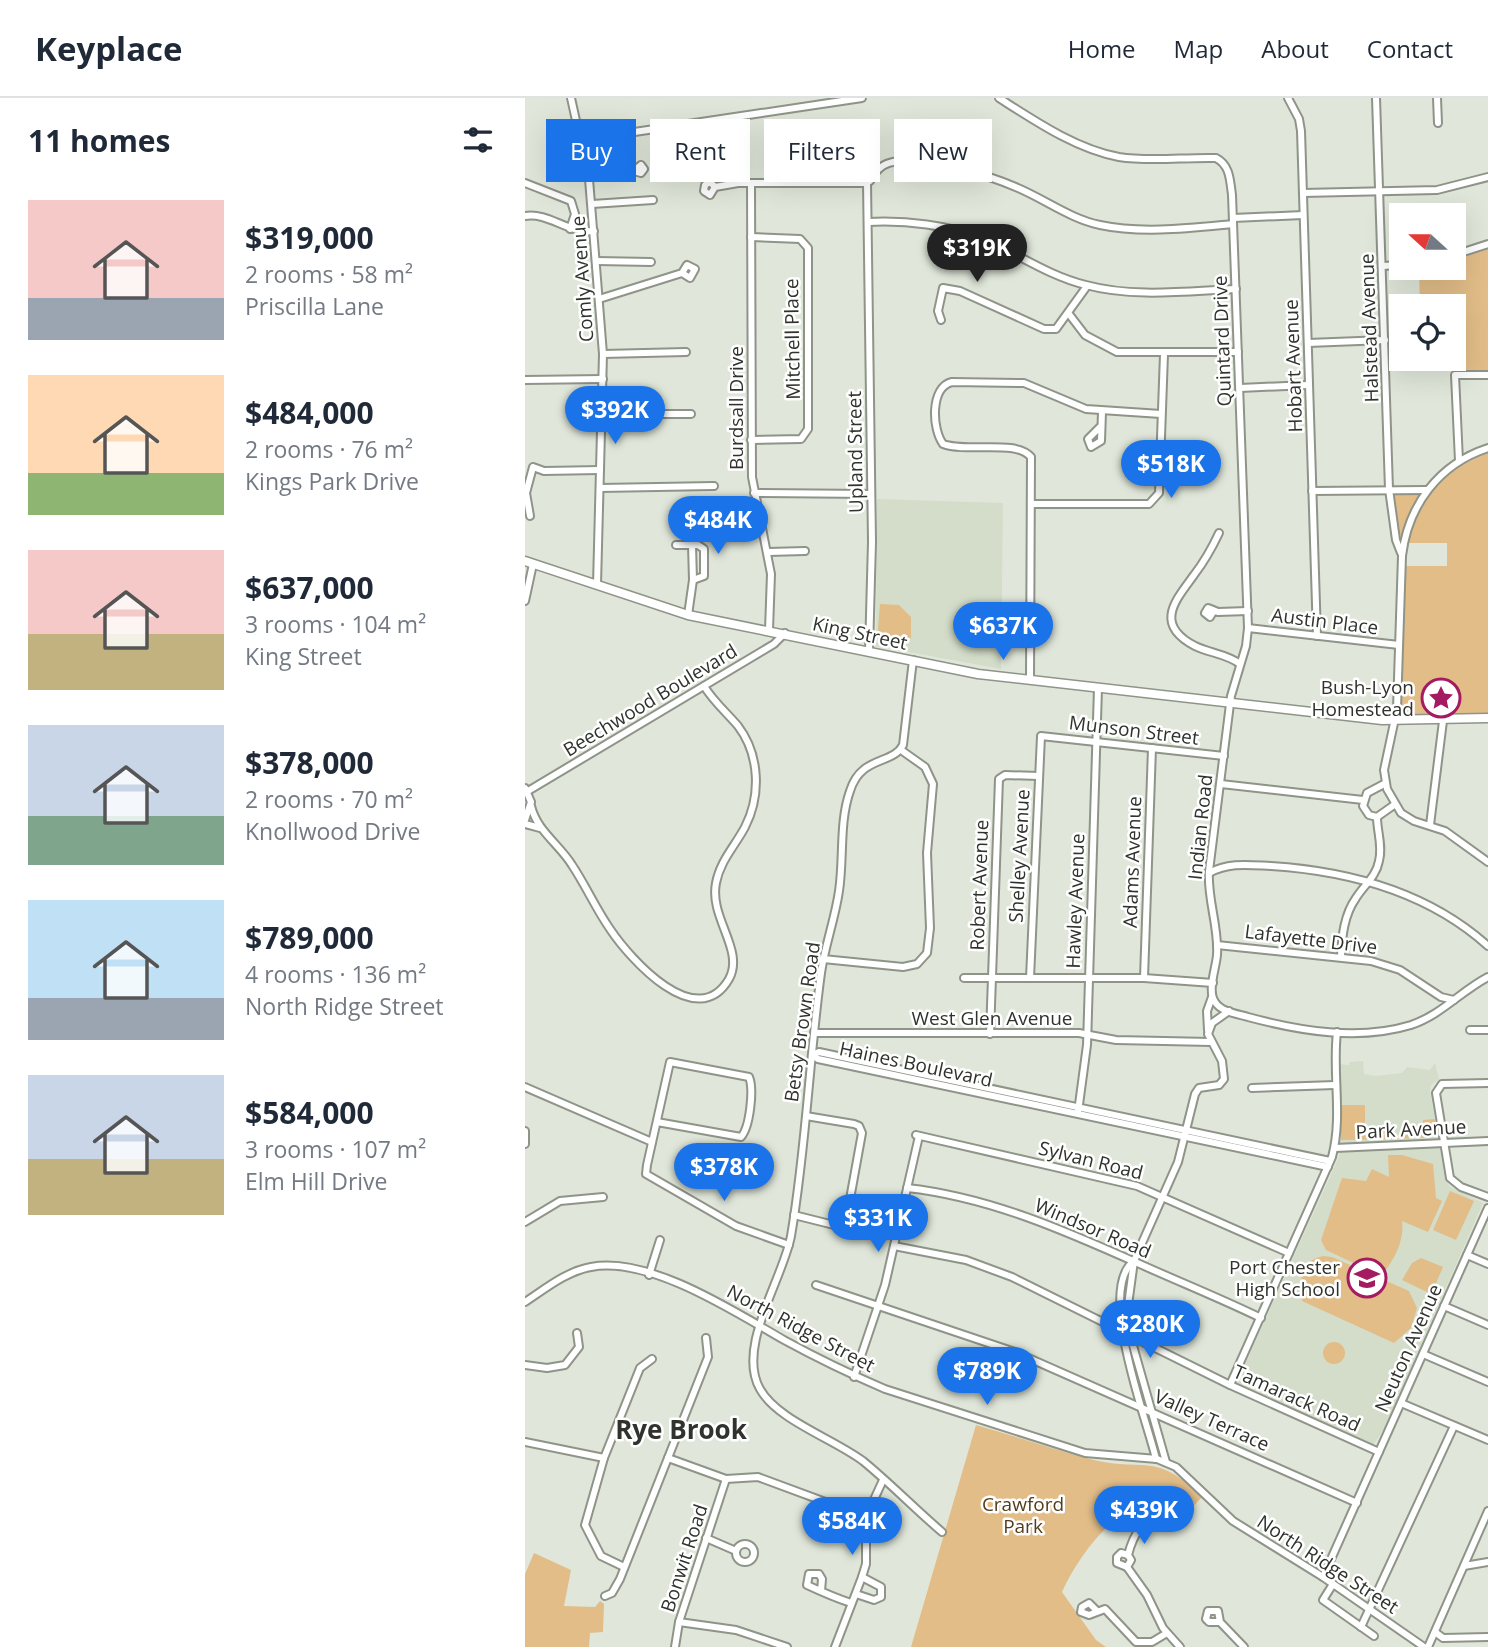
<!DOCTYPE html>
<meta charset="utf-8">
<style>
body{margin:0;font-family:"Open Sans",sans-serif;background:#f6f6f7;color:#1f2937;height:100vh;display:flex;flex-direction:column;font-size:26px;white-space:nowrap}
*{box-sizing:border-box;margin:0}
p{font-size:23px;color:#747a83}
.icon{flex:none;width:38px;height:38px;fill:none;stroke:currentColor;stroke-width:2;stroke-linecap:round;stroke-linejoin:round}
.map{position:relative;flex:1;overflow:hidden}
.side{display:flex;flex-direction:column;background:#fff;width:525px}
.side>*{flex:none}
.guide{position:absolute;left:21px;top:21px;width:665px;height:63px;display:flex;gap:14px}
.needle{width:46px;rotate:291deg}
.fabs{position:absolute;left:864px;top:105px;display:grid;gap:14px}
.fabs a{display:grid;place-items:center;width:77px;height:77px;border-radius:0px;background:#fff;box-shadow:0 7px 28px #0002;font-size:35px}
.price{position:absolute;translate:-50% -60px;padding:0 16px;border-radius:24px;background:#1a73e8;color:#fff;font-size:23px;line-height:46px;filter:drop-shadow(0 2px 4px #0008)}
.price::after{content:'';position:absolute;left:50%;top:42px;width:21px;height:16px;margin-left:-10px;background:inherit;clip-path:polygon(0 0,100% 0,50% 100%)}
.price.active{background:#222;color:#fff}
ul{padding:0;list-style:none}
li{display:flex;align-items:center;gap:21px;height:175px;padding:0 28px}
li span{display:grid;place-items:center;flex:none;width:196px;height:140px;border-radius:0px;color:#555}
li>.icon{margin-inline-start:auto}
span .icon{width:84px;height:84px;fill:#fffc;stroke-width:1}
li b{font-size:30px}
h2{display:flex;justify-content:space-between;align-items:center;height:84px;padding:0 28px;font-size:30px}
.chip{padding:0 24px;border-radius:0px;background:#fff;box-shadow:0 7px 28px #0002;font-size:24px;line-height:63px}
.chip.active{background:#1a73e8;color:#fff}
header{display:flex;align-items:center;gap:42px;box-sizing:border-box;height:98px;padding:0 35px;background:#fff;border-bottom:2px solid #e0e1e3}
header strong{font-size:33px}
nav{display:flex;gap:38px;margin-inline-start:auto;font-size:24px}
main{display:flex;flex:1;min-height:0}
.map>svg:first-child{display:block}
.built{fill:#d3ddc9}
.green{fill:#e2bd88}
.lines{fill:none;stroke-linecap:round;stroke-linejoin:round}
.minor-casing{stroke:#8e9488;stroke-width:10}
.major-casing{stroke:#8e9488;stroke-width:11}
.minor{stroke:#fff;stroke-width:6}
.major{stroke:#fff;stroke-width:8}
.labels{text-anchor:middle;stroke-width:5;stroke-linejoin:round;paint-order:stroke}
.street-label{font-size:19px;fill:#30322d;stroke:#fff}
.poi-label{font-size:19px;fill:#30322d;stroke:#fff;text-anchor:end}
.park-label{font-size:19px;fill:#533d1c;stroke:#fff}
.district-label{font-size:26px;font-weight:bold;fill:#30322d;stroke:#fff}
</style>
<header>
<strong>Keyplace</strong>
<nav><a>Home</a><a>Map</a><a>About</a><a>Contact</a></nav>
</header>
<main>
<section class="side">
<h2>11 homes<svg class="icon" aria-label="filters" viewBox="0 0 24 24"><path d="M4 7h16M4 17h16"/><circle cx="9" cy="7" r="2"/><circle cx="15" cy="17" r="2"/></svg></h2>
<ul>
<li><span style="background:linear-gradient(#f6c9c9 70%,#9aa5b1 0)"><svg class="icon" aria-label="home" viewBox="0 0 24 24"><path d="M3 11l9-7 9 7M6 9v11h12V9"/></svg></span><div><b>$319,000</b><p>2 rooms · 58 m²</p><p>Priscilla Lane</p></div></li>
<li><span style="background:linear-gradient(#ffd9b3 70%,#8fb573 0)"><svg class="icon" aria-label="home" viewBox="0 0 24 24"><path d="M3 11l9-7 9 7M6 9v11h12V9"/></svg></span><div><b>$484,000</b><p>2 rooms · 76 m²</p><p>Kings Park Drive</p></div></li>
<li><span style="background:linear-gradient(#f6c9c9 60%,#c2b280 0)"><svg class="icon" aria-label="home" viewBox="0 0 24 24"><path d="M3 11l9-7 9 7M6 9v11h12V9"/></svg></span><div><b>$637,000</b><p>3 rooms · 104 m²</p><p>King Street</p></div></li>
<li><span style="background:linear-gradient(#c9d6e8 65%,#7fa58c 0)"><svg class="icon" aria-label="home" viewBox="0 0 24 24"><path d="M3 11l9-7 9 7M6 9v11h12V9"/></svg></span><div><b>$378,000</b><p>2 rooms · 70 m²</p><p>Knollwood Drive</p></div></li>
<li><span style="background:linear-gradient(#bfe0f5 70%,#9aa5b1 0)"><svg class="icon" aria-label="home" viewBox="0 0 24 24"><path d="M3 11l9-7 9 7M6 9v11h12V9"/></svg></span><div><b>$789,000</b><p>4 rooms · 136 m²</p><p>North Ridge Street</p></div></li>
<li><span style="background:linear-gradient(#c9d6e8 60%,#c2b280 0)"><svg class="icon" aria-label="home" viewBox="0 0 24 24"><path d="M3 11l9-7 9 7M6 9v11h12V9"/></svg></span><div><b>$584,000</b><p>3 rooms · 107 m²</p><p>Elm Hill Drive</p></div></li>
</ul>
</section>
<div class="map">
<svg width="963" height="1549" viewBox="0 0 963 1549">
<rect width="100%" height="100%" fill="#e0e7da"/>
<!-- built -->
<g class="built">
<path d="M352,401L478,405L476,571L351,548Z"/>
<path d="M838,963L839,976L851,978L877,975L882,969L905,972L910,965L914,981L906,987L905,993L920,1081L925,1089L958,1105L859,1331L848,1347L711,1286L814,1059L817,1024L814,966L824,967L825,964Z"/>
</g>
<!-- green -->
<g class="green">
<path d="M963,150V274L896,268L895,261H929V208H895L894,170H929V160Z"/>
<path d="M963,354V617L925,619L922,583L906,585L909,620L882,618L876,607L880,468H922V445H882L872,433L868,395H893L901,399L927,372Z"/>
<path d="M355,506L374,507L386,519V540L357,537L353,532Z"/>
<path d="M816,1007H840V1029H860L868,1041L816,1042Z"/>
<path d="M910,1021L911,1039L871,1041L879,1028L898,1027V1022Z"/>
<path d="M863,1057H877L908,1066L911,1100L917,1103L903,1134L877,1123C880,1143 868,1164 856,1178L801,1152L796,1142L817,1080L841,1083L847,1071L864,1079Z"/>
<path d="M925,1093L949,1103L931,1142L908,1132Z"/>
<path d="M798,1158L807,1159L884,1193L892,1210L886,1230L869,1245L777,1203C780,1181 767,1167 798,1158Z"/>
<path d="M896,1160L918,1169L908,1192L902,1194L877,1182L887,1165Z"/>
<circle cx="809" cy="1255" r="11"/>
<path d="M451,1327C490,1338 527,1351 565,1361C619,1375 630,1352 677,1399L644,1434L639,1412L620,1398C583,1422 555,1455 537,1494L571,1542L581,1549H386Z"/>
<path d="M9,1455L46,1472L39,1508L70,1509L75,1503L79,1506L78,1534L65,1535L64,1549H0V1476Z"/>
</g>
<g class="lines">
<defs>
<g id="minor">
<path d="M46,0L64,81L78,256L72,487"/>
<path d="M474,0C510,23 551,51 594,59C625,64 659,59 691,60C705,67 705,82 707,97L723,530L721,548L706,598L684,773C682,801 694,829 692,857C691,870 682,893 690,904C696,914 713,916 723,919C775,933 834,943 886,927C916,917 936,893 963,879"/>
<path d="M763,0L774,21L776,33L792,538"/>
<path d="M851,0L864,391L871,442L876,455"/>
<path d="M912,0L913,25"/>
<path d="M56,42L337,0"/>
<path d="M63,77L102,71L116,75L119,71L116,67L111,71"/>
<path d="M342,84L347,444L344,553"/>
<path d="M0,85L46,103L50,116L45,131"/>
<path d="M226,85L227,379L246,476L244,532"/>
<path d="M190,89L185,97L179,93L180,87L185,84L190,89L213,85H338L345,83C350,75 354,68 364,65C395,55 463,77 493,90C521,102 546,121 575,127C617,136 666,130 708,126"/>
<path d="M778,95L912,92L963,79"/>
<path d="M67,106L128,102"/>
<path d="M0,118C24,114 43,136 69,133"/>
<path d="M708,120L778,117"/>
<path d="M343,124C380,122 424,127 459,141C493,156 524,178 561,187C609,200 662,193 711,191"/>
<path d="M226,139L275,141L283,150V331L276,341L226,342"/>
<path d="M929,157L963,146"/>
<path d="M71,163L126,164"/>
<path d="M857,168L877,167"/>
<path d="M74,201L157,175L162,167L170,171L165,180L157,175"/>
<path d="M544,216L560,237L592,254H713"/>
<path d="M416,222L413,213L418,190L435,193L519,231H531L562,188"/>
<path d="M783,245L860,242"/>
<path d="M78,256L161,254"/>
<path d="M0,282L78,281"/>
<path d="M715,290L783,287"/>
<path d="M78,316H166"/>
<path d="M575,329L563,341L566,349L576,343L577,314"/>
<path d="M963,350C914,366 883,407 877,458L872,611L859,672L862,691L876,715L889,723L920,733L963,764"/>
<path d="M934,363L930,277H963"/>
<path d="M75,390L189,388"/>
<path d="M787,393L902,392"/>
<path d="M229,395L346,396"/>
<path d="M507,406H624L634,395L639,256"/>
<path d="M5,418L1,395L8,369L19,373L75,372"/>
<path d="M694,435C687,450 679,464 669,477C651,502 628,526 670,548C684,555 702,556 715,566"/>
<path d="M151,447H173L179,451V478L168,482"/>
<path d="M243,454L280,453"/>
<path d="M0,503L8,466"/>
<path d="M688,514L685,519L680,515L683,510L693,514L723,513"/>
<path d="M163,517L168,482L167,447"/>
<path d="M723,530L874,547"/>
<path d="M388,562L378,647C368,667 336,657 325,693C314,724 319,760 314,793C310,821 300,847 296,875C284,963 281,1051 266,1138C258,1181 211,1249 235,1291C252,1322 309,1341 338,1363C365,1385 390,1411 417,1434"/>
<path d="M505,582L506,359C491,341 442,355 418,346C407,331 405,289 427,284L499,285L561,311L636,316"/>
<path d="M861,685L842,695L838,708L844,717L852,719L869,707"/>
<path d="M696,686L838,702"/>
<path d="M0,690L6,704L0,722"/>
<path d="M3,693L249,546L260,535"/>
<path d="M6,708C12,733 34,746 47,767C61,788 71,811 85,831C105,861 172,936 204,881C220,852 184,820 191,785C195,763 210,748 220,729C236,698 235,657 213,628C202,615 188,603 179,588"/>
<path d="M0,726L15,730"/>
<path d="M905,727L918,623"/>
<path d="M684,775C704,764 724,767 746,768C825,773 903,794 963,848"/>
<path d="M692,847L846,863L875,872L916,899L929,902"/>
<path d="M816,858C817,838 819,817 831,800C839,787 851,779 854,763C858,748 852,734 852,719"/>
<path d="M298,861L378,869L392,866L402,855L405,830L402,755L408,686L400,669L376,652"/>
<path d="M439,880H619L688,885"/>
<path d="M505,880L516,638L699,658"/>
<path d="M619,880L627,650"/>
<path d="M683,932L682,913L687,899"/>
<path d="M945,932H963"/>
<path d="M290,935H554L591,942L686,944"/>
<path d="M465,936L474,681L480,677L514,678"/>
<path d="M287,957L294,954L805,1063"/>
<path d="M287,957L293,961L803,1069"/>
<path d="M963,985L917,986L911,995L925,1080L936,1089L963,1099"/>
<path d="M0,989L127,1044"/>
<path d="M727,990L810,987"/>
<path d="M553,1014L562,947L573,590"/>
<path d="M132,1024L216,1039C225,1029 229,991 224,979L145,964L122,1067L121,1076L211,1128L264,1147"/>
<path d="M0,1033V1046"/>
<path d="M391,1037L612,1088L764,1155"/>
<path d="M810,1050L963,1043"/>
<path d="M382,1090C465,1099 543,1134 617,1167C657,1185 697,1201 736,1220"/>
<path d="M269,1117L309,1127L321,1123L337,1035L334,1028L329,1026L281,1018"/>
<path d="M0,1124L35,1103L78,1099"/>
<path d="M369,1148L441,1162L487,1179L705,1287L854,1354"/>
<path d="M942,1157L963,1166"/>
<path d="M609,1163L603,1207L605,1237L641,1364"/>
<path d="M124,1177L135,1142"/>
<path d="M291,1187L490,1254L832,1405"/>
<path d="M0,1204C20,1191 42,1173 66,1169C125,1158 210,1214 259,1242C292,1260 325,1276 360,1291L560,1355L632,1361L651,1369L708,1423L798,1479L899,1549"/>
<path d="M919,1208L963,1227"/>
<path d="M898,1256L963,1284"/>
<path d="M0,1267L22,1270L40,1267L54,1249L52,1235"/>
<path d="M329,1279L360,1187L394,1038"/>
<path d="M705,1287L807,1059C818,1018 807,976 812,934"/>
<path d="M876,1305L963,1342"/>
<path d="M0,1344L79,1360"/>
<path d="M143,1360L201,1381L233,1379L341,1419"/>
<path d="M631,1361C622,1322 571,1191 609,1163L653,1064L670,996L674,990L694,987L699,981L697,963L683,936L687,925L704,913"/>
<path d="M181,1440L211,1453"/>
<circle cx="220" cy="1455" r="9"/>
<path d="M939,1468L963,1464"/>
<path d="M99,1469L76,1458L60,1427L79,1360L115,1270L127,1261"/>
<path d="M602,1469L622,1497L638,1530L655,1549"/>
<path d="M602,1469L606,1462L603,1457C609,1434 616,1425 638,1416"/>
<path d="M602,1469L592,1465V1459L596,1455L603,1457"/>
<path d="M798,1479L963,1110"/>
<path d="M808,1486L798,1502L849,1538"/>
<path d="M296,1493L297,1481L294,1476H284L282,1487C297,1494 311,1500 326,1505"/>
<path d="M331,1496L349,1502L356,1499V1489L337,1479"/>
<path d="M80,1498L87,1495L95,1481L183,1259L181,1240"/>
<path d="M571,1512L564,1505L557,1509L556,1514L564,1517L580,1511L611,1544H627L642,1535"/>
<path d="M154,1524L211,1532L262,1549"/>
<path d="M695,1524H684L681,1521L683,1513H693L695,1524L719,1549"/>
<path d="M836,1529L929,1328"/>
<path d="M910,1534L918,1540L963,1539"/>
<path d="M150,1549L154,1524L201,1381"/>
<path d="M310,1549L337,1479L341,1466V1419L358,1382"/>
<path d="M903,1549L963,1413"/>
</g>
<path id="major" d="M0,463L163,517L453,576L857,622L963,620"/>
</defs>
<!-- minor casing -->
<use href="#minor" class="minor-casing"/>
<!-- major casing -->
<use href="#major" class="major-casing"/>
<!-- minor -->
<use href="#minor" class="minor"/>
<!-- major -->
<use href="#major" class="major"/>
</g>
<!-- icons -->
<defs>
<symbol id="sight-ring" viewBox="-11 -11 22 22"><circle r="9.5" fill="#fff" stroke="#a51b61" stroke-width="1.5"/><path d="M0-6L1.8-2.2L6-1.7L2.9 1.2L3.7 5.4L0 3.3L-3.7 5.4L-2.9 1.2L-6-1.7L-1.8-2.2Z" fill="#a51b61"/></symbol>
<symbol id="school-ring" viewBox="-11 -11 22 22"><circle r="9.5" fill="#fff" stroke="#a51b61" stroke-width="1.5"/><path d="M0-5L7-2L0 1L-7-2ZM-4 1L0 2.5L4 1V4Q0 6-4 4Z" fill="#a51b61"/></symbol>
</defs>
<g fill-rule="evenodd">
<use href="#sight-ring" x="894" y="578" width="44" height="44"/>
<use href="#school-ring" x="820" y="1158" width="44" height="44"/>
</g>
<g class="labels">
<!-- street labels -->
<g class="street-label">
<text transform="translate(57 181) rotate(-94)" y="7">Comly Avenue</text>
<text transform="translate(844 230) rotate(-92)" y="7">Halstead Avenue</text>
<text transform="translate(267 241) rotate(-91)" y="7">Mitchell Place</text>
<text transform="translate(697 243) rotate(-92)" y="7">Quintard Drive</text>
<text transform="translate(768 268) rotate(-92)" y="7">Hobart Avenue</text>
<text transform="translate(211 310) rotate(-90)" y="7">Burdsall Drive</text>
<text transform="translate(330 354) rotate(-91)" y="7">Upland Street</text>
<text transform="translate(800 523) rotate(7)" y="7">Austin Place</text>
<text transform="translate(335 535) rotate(12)" y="7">King Street</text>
<text transform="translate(125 602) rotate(-31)" y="7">Beechwood Boulevard</text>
<text transform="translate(609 632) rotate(7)" y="7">Munson Street</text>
<text transform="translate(675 729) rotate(-84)" y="7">Indian Road</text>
<text transform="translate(494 758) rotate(-87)" y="7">Shelley Avenue</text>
<text transform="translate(607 764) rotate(-88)" y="7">Adams Avenue</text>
<text transform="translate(454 787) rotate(-88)" y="7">Robert Avenue</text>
<text transform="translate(550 803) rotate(-88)" y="7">Hawley Avenue</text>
<text transform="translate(786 841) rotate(7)" y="7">Lafayette Drive</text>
<text x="467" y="927">West Glen Avenue</text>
<text transform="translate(277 924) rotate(-82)" y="7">Betsy Brown Road</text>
<text transform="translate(391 966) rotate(12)" y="7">Haines Boulevard</text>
<text transform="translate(886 1031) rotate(-3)" y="7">Park Avenue</text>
<text transform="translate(566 1062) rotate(14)" y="7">Sylvan Road</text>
<text transform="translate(568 1130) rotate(23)" y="7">Windsor Road</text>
<text transform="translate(276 1230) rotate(28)" y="7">North Ridge Street</text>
<text transform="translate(883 1250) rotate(-66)" y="7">Neuton Avenue</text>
<text transform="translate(772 1300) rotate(24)" y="7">Tamarack Road</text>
<text transform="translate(687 1322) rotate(24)" y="7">Valley Terrace</text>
<text transform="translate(159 1460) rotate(-72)" y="7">Bonwit Road</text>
<text transform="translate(803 1466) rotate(33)" y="7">North Ridge Street</text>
</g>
<!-- poi labels -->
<g class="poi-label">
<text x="889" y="596">Bush-Lyon<tspan x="889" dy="22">Homestead</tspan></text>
<text x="815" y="1176">Port Chester<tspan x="815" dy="22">High School</tspan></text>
</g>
<!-- park labels -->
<g class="park-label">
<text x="498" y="1413">Crawford<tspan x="498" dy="22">Park</tspan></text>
</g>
<!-- district labels -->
<g class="district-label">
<text x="156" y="1341">Rye Brook</text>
</g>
</g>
</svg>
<div class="fabs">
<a><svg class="needle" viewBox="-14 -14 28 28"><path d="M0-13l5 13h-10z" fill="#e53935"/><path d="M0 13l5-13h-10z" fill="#747a83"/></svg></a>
<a><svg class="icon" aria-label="locate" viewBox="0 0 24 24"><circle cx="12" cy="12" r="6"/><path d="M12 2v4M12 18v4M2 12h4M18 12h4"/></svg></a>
</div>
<b class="price active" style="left:452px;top:186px">$319K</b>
<b class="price" style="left:90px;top:348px">$392K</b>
<b class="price" style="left:646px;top:402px">$518K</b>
<b class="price" style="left:193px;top:458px">$484K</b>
<b class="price" style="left:478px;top:564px">$637K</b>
<b class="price" style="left:199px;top:1105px">$378K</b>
<b class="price" style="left:353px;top:1156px">$331K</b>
<b class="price" style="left:625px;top:1262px">$280K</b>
<b class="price" style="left:462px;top:1309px">$789K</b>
<b class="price" style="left:619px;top:1448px">$439K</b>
<b class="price" style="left:327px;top:1459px">$584K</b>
<div class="guide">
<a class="chip active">Buy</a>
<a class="chip">Rent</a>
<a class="chip">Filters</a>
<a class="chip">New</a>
</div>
</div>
</main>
